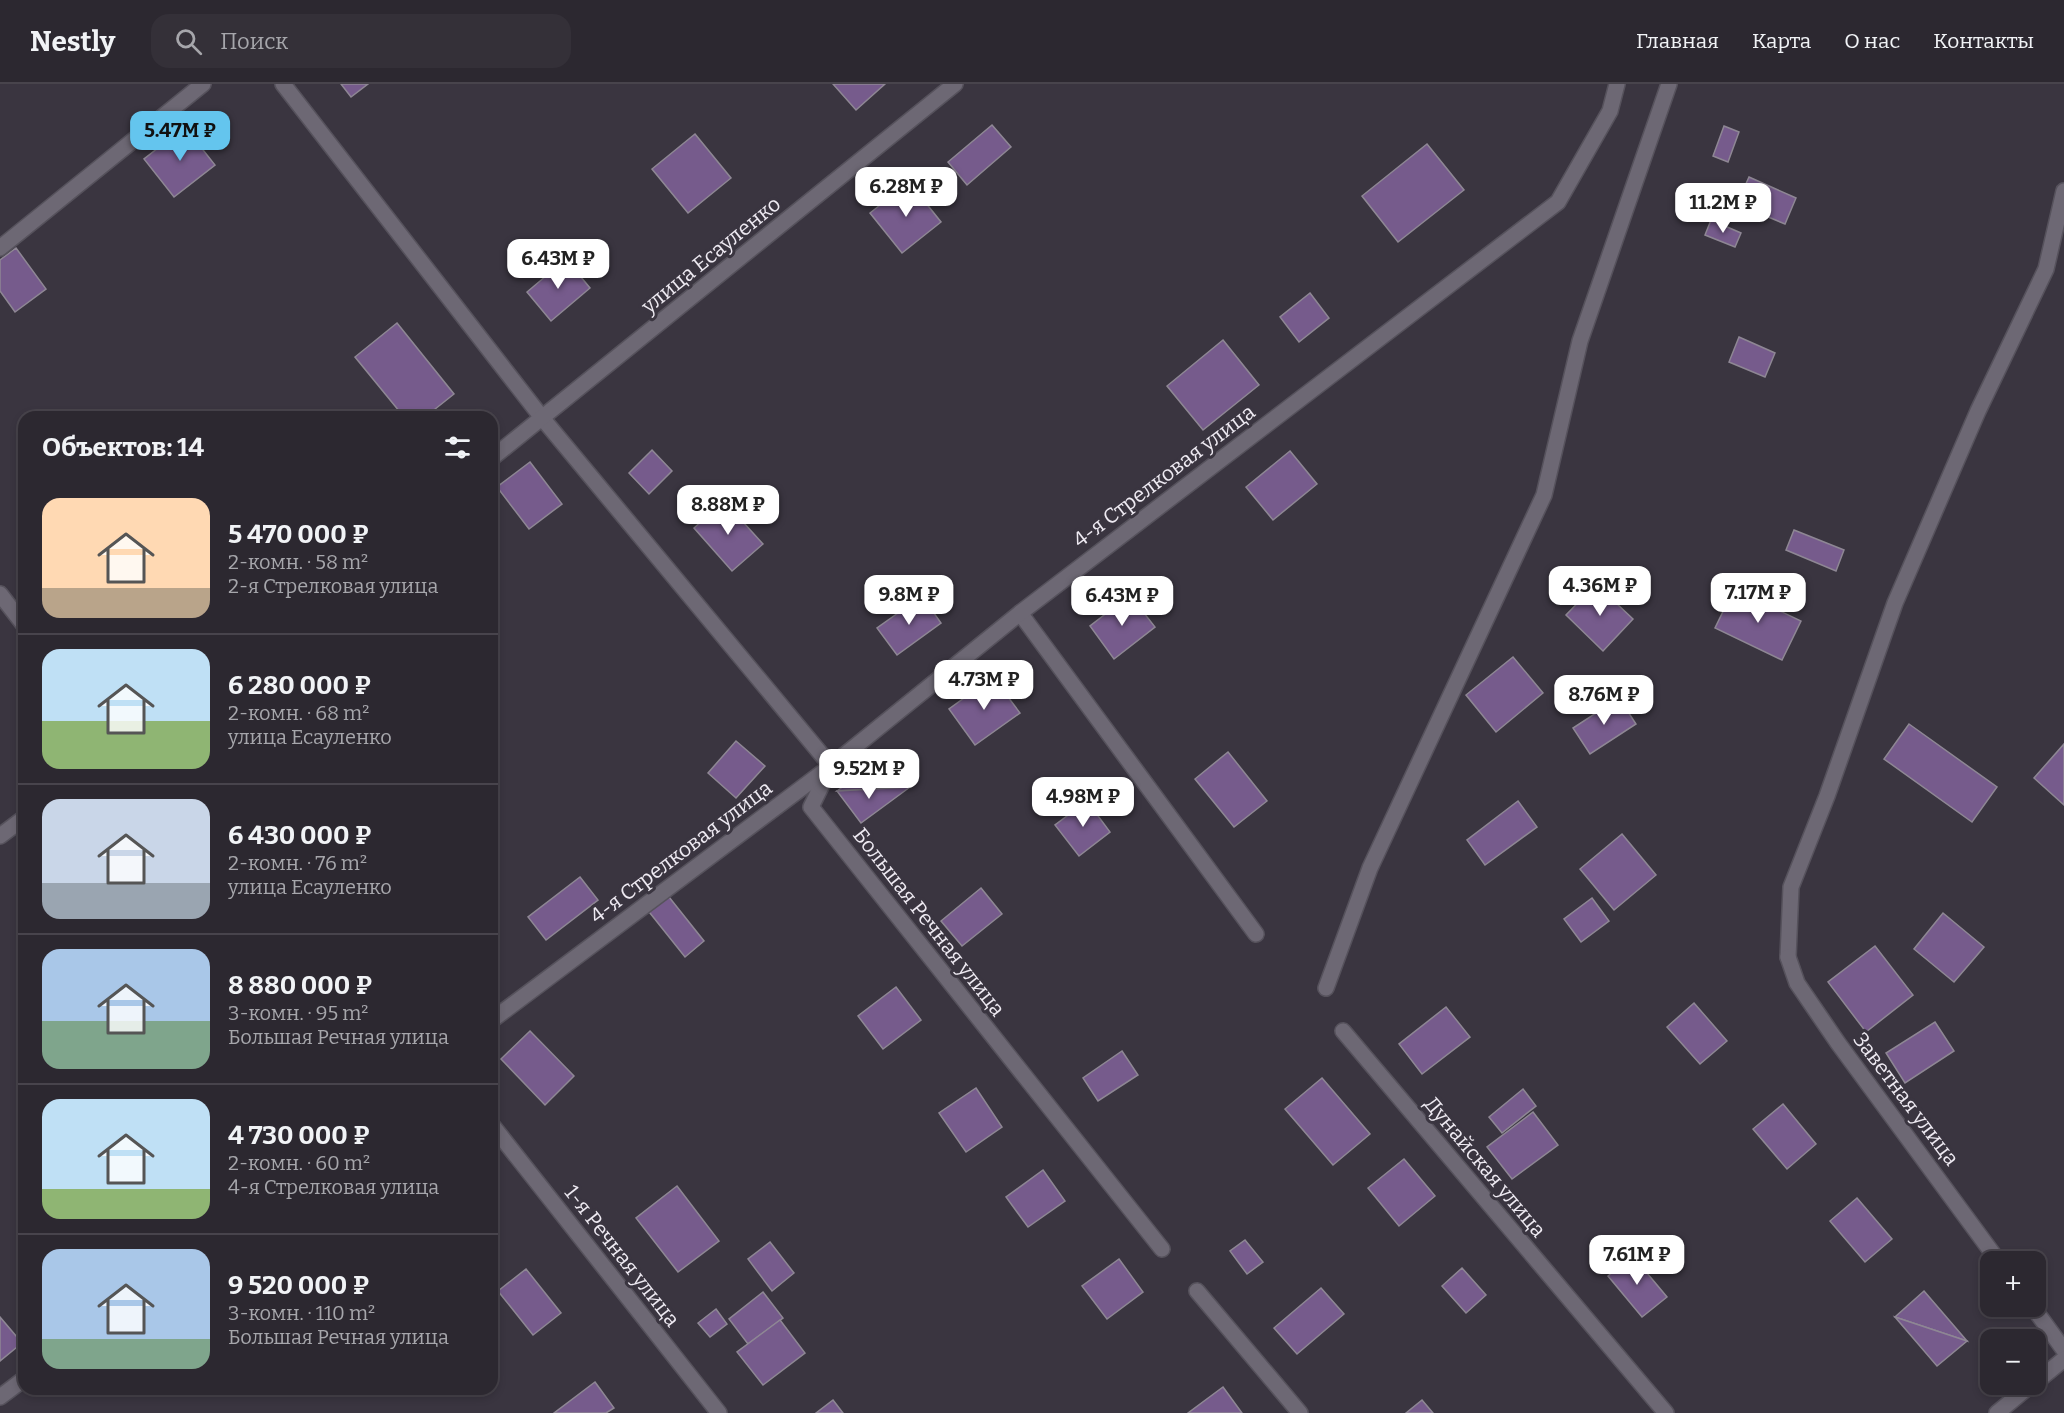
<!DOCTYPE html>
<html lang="ru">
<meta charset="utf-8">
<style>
body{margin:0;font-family:Bitter,serif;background:#343038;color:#f1f3f6;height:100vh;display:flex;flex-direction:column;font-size:22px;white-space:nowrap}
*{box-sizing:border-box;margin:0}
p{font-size:20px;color:#a6a6ab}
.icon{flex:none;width:33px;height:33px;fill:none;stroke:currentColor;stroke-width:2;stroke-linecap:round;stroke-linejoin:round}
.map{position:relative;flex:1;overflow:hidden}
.side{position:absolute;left:18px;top:327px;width:480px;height:984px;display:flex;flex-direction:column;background:#2c2830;border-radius:18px;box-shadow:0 3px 9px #0003,0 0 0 2px #48444c}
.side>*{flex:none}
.buttons{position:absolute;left:1980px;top:1167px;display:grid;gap:12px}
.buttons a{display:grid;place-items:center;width:66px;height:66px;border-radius:12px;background:#2c2830;box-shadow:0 3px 9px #0003,0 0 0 2px #48444c;font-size:30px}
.price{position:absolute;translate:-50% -51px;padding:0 14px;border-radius:12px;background:#fff;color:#222;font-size:20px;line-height:39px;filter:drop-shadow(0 2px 3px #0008)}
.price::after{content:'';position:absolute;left:50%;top:36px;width:18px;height:14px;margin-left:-9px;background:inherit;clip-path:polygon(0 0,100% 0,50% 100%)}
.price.selected{background:#64c5ee;color:#111}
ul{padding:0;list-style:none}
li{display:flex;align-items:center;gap:18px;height:150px;padding:0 24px}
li+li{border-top:2px solid #48444c}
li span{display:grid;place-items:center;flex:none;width:168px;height:120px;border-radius:18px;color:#555}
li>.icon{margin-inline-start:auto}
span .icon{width:72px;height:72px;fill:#fffc;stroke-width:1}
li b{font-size:26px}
h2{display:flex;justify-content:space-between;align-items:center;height:72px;padding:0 24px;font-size:26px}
header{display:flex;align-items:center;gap:36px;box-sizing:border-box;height:84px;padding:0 30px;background:#2c2830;border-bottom:2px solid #48444c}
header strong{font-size:28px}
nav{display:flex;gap:33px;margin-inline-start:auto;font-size:21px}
.search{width:420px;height:54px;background:#343038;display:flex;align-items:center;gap:15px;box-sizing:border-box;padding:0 21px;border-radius:18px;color:#a6a6ab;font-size:22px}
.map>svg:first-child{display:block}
.building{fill:#765b8c;stroke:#8e8794;stroke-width:1.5}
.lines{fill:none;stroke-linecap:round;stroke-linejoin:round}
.lane-casing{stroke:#56525c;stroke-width:18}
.street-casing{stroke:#56525c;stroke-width:18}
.lane{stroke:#6d6874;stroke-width:15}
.street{stroke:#6d6874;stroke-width:15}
.labels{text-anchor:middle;stroke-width:6;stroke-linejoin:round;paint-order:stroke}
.street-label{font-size:21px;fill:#eeeaf2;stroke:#3a3540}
</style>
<header>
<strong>Nestly</strong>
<div class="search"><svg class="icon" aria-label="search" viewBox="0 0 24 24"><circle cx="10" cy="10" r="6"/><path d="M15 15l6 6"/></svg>Поиск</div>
<nav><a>Главная</a><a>Карта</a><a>О нас</a><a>Контакты</a></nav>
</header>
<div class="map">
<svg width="2064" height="1329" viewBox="0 0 2064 1329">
<rect width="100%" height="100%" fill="#3a3540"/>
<!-- building -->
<g class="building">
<path d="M341,0H368L351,13Z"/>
<path d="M833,0H885L856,26Z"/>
<path d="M992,41L1011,63L967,101L948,78Z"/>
<path d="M1724,42L1739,48L1728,78L1713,72Z"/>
<path d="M185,43L215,81L174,113L144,75Z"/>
<path d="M695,50L731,94L688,129L652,85Z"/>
<path d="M1427,60L1464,106L1398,158L1362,112Z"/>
<path d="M1749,93L1796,114L1785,140L1737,120Z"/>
<path d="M909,98L941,138L902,169L870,129Z"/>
<path d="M1711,136L1741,149L1735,163L1705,151Z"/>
<path d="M16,164L46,205L15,228L0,207V176Z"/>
<path d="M566,175L590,204L551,237L527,208Z"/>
<path d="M1310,209L1329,234L1299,258L1280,233Z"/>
<path d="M397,239L454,310L425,333H404L355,273Z"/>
<path d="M1739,253L1775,269L1765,293L1729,278Z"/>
<path d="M1223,256L1259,301L1203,346L1167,302Z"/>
<path d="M652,366L672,387L649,410L629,389Z"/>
<path d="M1290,367L1317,400L1273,436L1246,403Z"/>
<path d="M530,378L562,420L529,445L497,403Z"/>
<path d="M724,417L763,460L732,487L694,444Z"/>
<path d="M1794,446L1844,466L1836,487L1786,466Z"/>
<path d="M1596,500L1633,535L1603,567L1566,531Z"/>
<path d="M1734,505L1801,537L1782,576L1715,544Z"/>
<path d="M1130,511L1155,543L1114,575L1090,542Z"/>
<path d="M922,512L941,539L897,571L877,544Z"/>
<path d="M1513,573L1543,609L1496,648L1466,611Z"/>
<path d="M993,593L1020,629L975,661L949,625Z"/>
<path d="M1619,614L1636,640L1590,670L1573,644Z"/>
<path d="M1909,640L1997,703L1972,738L1884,675Z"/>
<path d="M736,657L765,682L736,714L708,689Z"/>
<path d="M2064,660V721L2034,694Z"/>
<path d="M1228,668L1267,717L1234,743L1195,695Z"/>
<path d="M886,671L910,703L837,707Z"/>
<path d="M910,703L861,739L837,707Z"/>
<path d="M1087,717L1110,748L1079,772L1055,741Z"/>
<path d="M1518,717L1537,743L1485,781L1467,756Z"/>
<path d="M1622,750L1656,791L1614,826L1580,785Z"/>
<path d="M580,793L598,816L546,856L528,833Z"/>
<path d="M981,804L1002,830L962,862L941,837Z"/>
<path d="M665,808L704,857L685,873L646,824Z"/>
<path d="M1592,814L1609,837L1581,858L1564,835Z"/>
<path d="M1943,829L1984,863L1954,898L1914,865Z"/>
<path d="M1875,862L1913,911L1866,948L1828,898Z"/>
<path d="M896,903L921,936L883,965L858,932Z"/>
<path d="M1694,919L1727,957L1700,980L1667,943Z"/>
<path d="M1446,923L1470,953L1422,990L1399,960Z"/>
<path d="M1935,938L1954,967L1905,999L1886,969Z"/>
<path d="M530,947L574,992L545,1021L501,975Z"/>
<path d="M1122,967L1138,991L1098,1017L1083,994Z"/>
<path d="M1322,994L1370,1050L1333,1081L1285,1025Z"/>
<path d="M976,1004L1002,1043L966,1068L939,1029Z"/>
<path d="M1523,1005L1536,1022L1502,1049L1489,1033Z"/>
<path d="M1783,1020L1816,1060L1787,1085L1753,1045Z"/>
<path d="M1533,1028L1558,1061L1512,1095L1487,1063Z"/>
<path d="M1404,1075L1435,1112L1399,1142L1368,1104Z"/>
<path d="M1043,1086L1065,1117L1028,1143L1006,1113Z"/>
<path d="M677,1102L719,1157L678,1188L636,1134Z"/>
<path d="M1857,1114L1892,1155L1865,1178L1830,1137Z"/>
<path d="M1245,1156L1263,1178L1247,1190L1230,1167Z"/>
<path d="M770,1158L794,1189L772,1207L748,1175Z"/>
<path d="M1632,1171L1667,1213L1642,1233L1608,1192Z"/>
<path d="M1119,1175L1143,1208L1107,1235L1082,1202Z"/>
<path d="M1462,1184L1486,1211L1466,1229L1442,1202Z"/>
<path d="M526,1185L561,1229L533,1251L498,1207Z"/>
<path d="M1321,1204L1344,1230L1297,1270L1274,1244Z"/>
<path d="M1924,1207L1967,1257L1895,1233Z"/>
<path d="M763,1208L783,1234L748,1260L729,1235Z"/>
<path d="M716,1225L727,1240L710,1253L698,1239Z"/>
<path d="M0,1233L22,1259L0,1277Z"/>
<path d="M1895,1233L1967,1257L1937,1282Z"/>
<path d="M780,1236L805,1269L763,1301L737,1268Z"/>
<path d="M595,1298L614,1324L606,1329H554Z"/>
<path d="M1223,1303L1242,1329H1188Z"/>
<path d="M833,1316L843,1329H816Z"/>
<path d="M1422,1316L1433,1329H1406Z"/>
</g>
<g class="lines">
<defs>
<g id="lane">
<path d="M0,510L24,541"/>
<path d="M1020,529L1256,850"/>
<path d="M1788,873L1791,803L1827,712L1895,519L1978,327L2046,185L2064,107"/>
<path d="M1326,904L1370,784L1544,411L1580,257L1669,0"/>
</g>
<g id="street">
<path d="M283,0L543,335L831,682L811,723L1162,1165"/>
<path d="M0,164L203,0"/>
<path d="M492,374L955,0"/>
<path d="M0,752L24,734"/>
<path d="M1788,873L1797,899L1838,959L1999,1178"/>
<path d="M492,936L831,682L1020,529L1558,118L1610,27L1617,0"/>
<path d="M1343,947L1666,1329"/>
<path d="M492,1041L719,1329"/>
<path d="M1197,1207L1300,1329"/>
<path d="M2032,1222L2064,1266"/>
<path d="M2036,1298L2064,1275"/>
<path d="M0,1313L24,1295"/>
<path d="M1997,1329L2032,1300"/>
</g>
</defs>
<!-- lane casing -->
<use href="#lane" class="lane-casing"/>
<!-- street casing -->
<use href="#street" class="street-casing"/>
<!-- lane -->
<use href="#lane" class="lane"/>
<!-- street -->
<use href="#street" class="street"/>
</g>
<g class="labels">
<!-- street labels -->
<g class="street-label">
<text transform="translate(711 171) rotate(-39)" y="7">улица Есауленко</text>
<text transform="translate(1164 392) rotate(-37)" y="7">4-я Стрелковая улица</text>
<text transform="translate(681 768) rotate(-37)" y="7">4-я Стрелковая улица</text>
<text transform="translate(929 838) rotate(52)" y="7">Большая Речная улица</text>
<text transform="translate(1906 1015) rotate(53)" y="7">Заветная улица</text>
<text transform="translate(1485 1083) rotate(50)" y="7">Дунайская улица</text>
<text transform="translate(622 1172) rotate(52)" y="7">1-я Речная улица</text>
</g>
</g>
</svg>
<div class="buttons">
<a>+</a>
<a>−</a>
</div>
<b class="price selected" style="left:180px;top:78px">5.47M ₽</b>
<b class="price" style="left:906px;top:134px">6.28M ₽</b>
<b class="price" style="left:1723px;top:150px">11.2M ₽</b>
<b class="price" style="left:558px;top:206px">6.43M ₽</b>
<b class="price" style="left:728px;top:452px">8.88M ₽</b>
<b class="price" style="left:1600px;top:533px">4.36M ₽</b>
<b class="price" style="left:1758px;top:540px">7.17M ₽</b>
<b class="price" style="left:909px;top:542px">9.8M ₽</b>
<b class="price" style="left:1122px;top:543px">6.43M ₽</b>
<b class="price" style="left:984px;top:627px">4.73M ₽</b>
<b class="price" style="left:1604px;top:642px">8.76M ₽</b>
<b class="price" style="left:869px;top:716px">9.52M ₽</b>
<b class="price" style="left:1083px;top:744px">4.98M ₽</b>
<b class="price" style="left:1637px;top:1202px">7.61M ₽</b>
<section class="side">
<h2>Объектов: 14<svg class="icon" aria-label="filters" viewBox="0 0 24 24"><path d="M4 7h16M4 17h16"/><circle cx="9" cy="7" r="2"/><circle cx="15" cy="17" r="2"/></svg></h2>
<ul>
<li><span style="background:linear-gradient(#ffd9b3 75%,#b9a48a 0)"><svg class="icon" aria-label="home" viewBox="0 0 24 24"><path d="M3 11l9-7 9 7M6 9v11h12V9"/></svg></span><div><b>5 470 000 ₽</b><p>2-комн. · 58 m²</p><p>2-я Стрелковая улица</p></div></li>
<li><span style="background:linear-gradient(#bfe0f5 60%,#8fb573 0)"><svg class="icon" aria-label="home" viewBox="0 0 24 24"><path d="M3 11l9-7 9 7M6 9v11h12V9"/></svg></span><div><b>6 280 000 ₽</b><p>2-комн. · 68 m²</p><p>улица Есауленко</p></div></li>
<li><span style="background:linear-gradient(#c9d6e8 70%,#9aa5b1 0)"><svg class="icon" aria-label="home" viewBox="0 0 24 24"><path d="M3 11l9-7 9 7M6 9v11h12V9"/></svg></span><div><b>6 430 000 ₽</b><p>2-комн. · 76 m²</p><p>улица Есауленко</p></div></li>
<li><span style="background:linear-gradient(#a9c7e8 60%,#7fa58c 0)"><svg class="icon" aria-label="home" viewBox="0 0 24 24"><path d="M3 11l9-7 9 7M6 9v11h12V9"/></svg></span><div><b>8 880 000 ₽</b><p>3-комн. · 95 m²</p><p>Большая Речная улица</p></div></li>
<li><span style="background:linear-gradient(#bfe0f5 75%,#8fb573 0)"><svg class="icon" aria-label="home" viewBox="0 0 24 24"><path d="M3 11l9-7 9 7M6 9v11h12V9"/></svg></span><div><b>4 730 000 ₽</b><p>2-комн. · 60 m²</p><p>4-я Стрелковая улица</p></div></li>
<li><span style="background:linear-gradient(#a9c7e8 75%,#7fa58c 0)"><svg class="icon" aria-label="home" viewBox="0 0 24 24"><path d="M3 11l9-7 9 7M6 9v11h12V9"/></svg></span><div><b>9 520 000 ₽</b><p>3-комн. · 110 m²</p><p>Большая Речная улица</p></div></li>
</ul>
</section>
</div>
